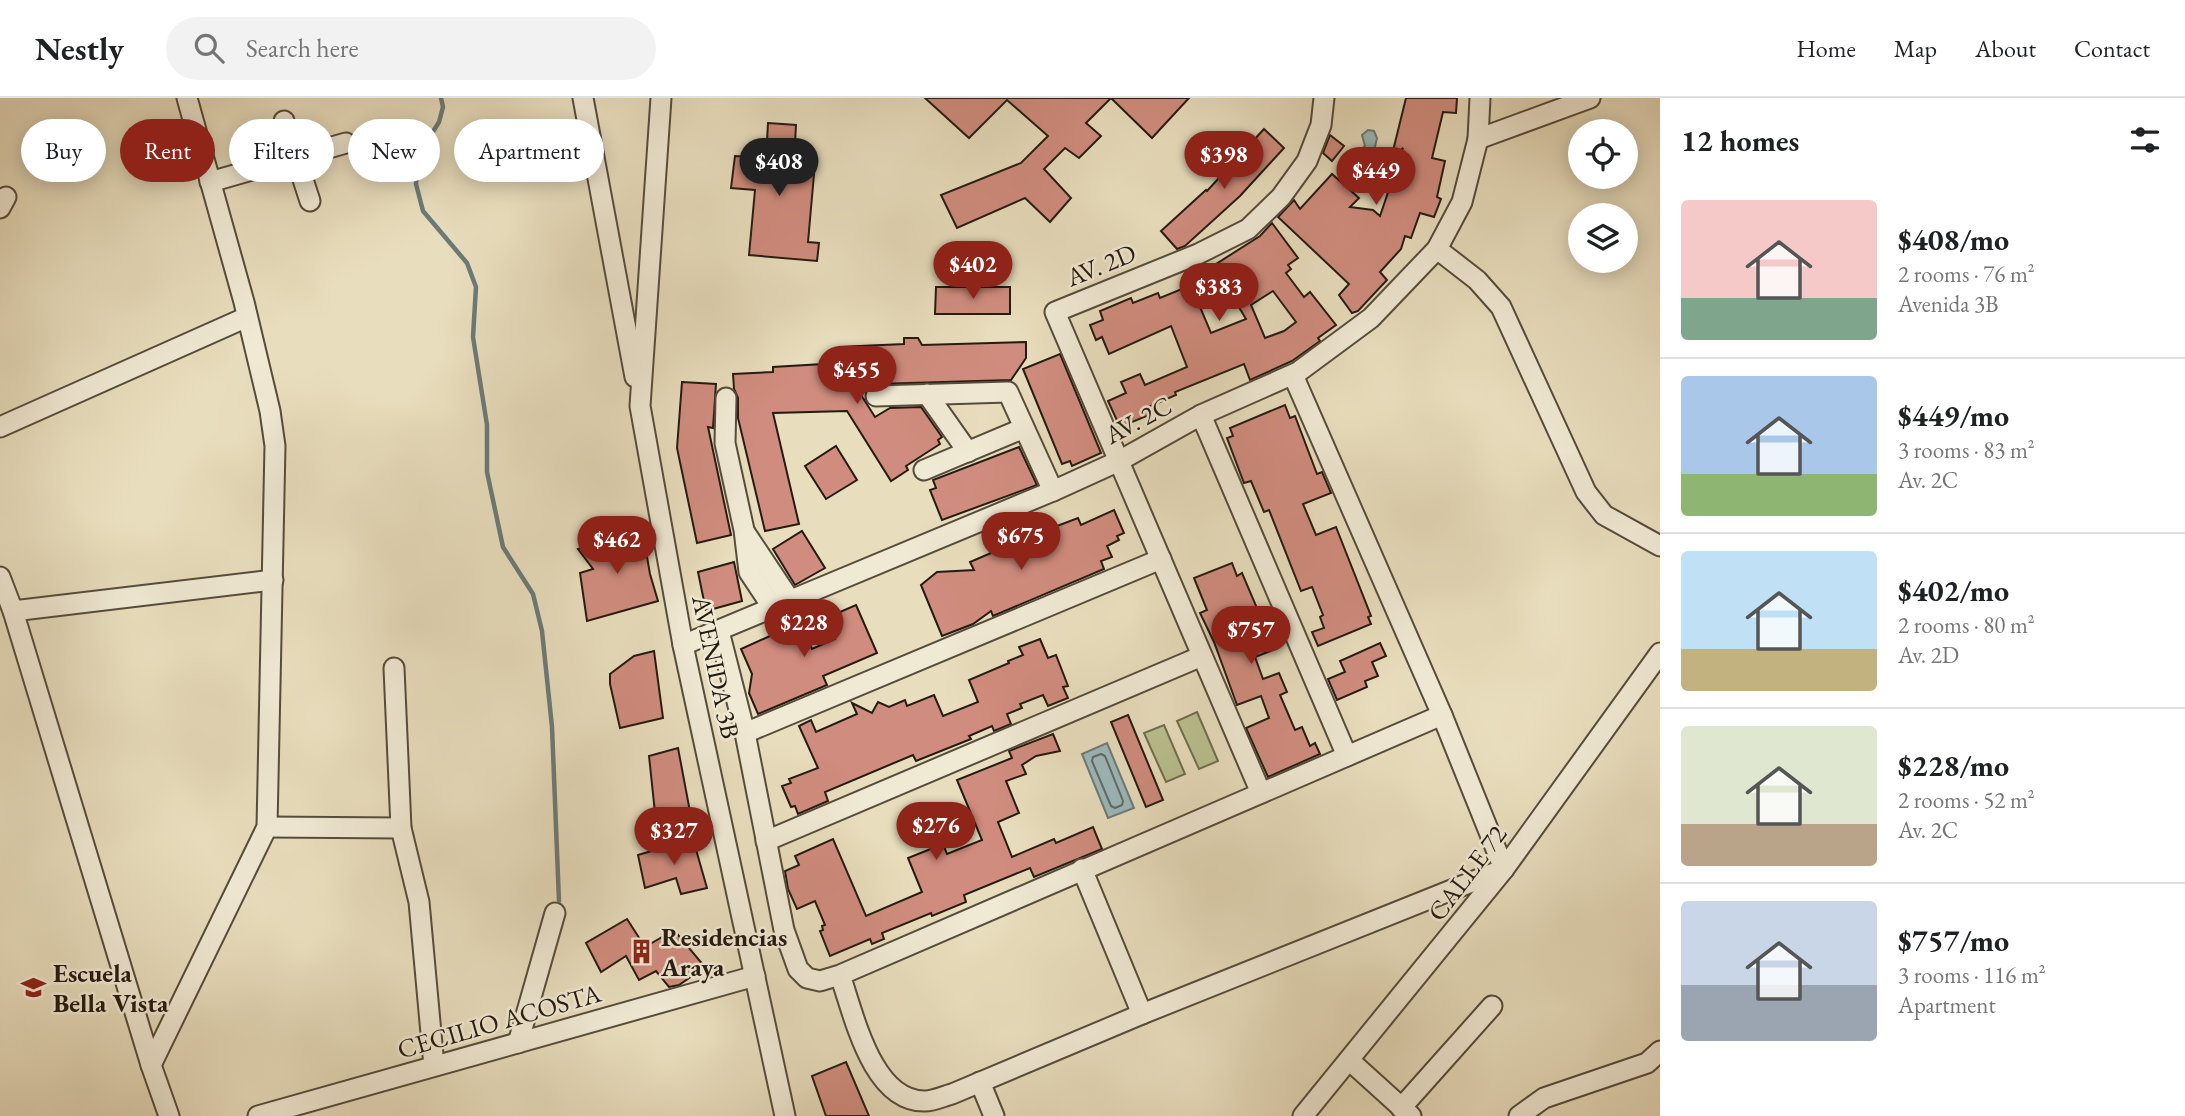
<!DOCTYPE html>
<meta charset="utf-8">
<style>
body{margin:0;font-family:"EB Garamond",serif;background:#f2f2f2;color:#202124;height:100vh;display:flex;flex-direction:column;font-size:26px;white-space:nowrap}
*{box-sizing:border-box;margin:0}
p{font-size:23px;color:#757577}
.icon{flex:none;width:38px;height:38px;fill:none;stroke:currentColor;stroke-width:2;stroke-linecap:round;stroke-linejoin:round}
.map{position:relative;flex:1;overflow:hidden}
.sheet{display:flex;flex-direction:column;background:#fff;width:525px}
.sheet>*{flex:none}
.banner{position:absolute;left:21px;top:21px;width:665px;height:63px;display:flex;gap:14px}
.fabs{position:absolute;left:1568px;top:21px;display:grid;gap:14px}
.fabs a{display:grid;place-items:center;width:70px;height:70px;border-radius:50%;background:#fff;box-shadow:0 4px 18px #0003;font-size:35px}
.price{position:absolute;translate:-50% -60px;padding:0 16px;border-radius:24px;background:#8f2418;color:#fff;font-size:23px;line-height:46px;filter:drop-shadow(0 2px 4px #0008)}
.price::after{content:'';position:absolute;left:50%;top:42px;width:21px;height:16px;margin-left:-10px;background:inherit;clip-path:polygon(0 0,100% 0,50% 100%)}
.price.selected{background:#222;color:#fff}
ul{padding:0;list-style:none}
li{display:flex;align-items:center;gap:21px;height:175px;padding:0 21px}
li+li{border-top:2px solid #e0e0e0}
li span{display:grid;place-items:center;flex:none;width:196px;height:140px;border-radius:7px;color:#555}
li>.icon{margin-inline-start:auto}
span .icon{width:84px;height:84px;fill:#fffc;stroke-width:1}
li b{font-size:30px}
h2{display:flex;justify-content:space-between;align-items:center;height:84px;padding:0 21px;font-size:30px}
.pill{padding:0 24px;border-radius:32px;background:#fff;box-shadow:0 4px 18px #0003;font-size:24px;line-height:63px}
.pill.selected{background:#8f2418;color:#fff}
header{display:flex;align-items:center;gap:42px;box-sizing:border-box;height:98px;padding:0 35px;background:#fff;border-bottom:2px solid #e0e0e0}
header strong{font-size:33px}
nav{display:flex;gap:38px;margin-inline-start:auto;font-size:24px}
.search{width:490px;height:63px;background:#f2f2f2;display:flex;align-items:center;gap:18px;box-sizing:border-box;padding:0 24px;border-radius:38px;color:#757577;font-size:26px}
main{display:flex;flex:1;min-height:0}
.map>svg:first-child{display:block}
.green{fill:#b9c08f;stroke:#6e6e50;stroke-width:2}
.water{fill:#9cb9bc;stroke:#6c7a78;stroke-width:2}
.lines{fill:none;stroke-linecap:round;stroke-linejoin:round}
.shore{stroke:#606a66;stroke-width:2}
.stream{stroke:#6c7a78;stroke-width:4.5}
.building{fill:#d08c7e;stroke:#241b11;stroke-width:2;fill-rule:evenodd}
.street-casing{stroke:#554c3c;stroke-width:23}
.street{stroke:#f0e9d4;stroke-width:19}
.labels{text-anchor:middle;stroke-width:5;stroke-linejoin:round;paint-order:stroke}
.street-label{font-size:26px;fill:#241b11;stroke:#f0e9d4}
.poi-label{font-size:26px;font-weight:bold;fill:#241b11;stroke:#f0e9d4;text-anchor:start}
</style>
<header>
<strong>Nestly</strong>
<div class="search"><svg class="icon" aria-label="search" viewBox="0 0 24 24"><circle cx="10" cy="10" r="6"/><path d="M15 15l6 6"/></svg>Search here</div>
<nav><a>Home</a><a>Map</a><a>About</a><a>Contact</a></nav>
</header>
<main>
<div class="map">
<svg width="1660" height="1018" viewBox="0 0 1660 1018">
<rect width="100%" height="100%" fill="#e8ddbd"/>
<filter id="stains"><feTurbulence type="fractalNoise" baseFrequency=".00286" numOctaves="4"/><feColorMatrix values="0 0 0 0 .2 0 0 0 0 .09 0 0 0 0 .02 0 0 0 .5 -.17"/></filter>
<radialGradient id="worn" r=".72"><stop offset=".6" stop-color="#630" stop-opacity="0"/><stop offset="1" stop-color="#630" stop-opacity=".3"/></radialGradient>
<!-- green -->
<g class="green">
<path d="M1197,614L1218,663L1199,671L1177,623Z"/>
<path d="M1164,627L1185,676L1166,684L1144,635Z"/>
</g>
<!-- water -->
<g class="water">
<path d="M1368,32L1374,33L1377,40L1373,57L1365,61L1360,52L1365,48L1362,37Z"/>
<path d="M1107,645L1134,710L1108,720L1082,656Z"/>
</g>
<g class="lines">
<!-- shore -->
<path class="shore" d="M1101,656L1105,658L1123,703L1122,707L1115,710L1111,708L1092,663L1093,659Z"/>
<!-- stream -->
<path class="stream" d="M441,0L443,9L439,24L418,58L416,86L423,113L467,165L476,189L473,239L487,327V374L503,449L533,496L542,533L552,629L559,803"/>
</g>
<!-- building -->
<g class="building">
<path d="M925,0H1189L1152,40L1111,0L1086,25L1101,38L1079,60L1065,50L1044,71L1071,100L1050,124L1025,100L957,130L941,97L1021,65L1048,38L1007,2L969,40Z"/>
<path d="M1406,0H1457L1456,15L1443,14L1432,60L1445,63L1437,99L1441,101L1434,119L1420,115L1411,140L1405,138L1401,151L1380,174L1387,182L1358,213L1352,215L1339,197L1349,186L1278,119L1294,102L1300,111L1332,76L1359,100L1350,109L1373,112L1380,118L1403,50L1390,65Z"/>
<path d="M768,25L796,27L794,63L815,65L808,144L819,145L817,163L749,157L755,92L731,90L735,58L766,60Z"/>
<path d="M1264,31L1284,50L1240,98L1185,148L1177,151L1161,133L1206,92L1207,93Z"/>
<path d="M1330,37L1344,48L1332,63L1323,55Z"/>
<path d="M1272,125L1298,160L1288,167L1291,171L1286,175L1304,199L1310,194L1336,227L1318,240L1320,243L1292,263L1250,282L1244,266L1175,294L1176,297L1146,310L1149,317L1120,329L1108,303L1126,295L1121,284L1140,276L1145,287L1187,269L1171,228L1109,256L1102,239L1096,242L1090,227L1103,222L1100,213L1131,200L1133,205L1158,195L1160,200L1187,189L1184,182L1205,173L1260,138ZM1273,193L1296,224L1284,233L1265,240L1251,207ZM1231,196L1246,221L1211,235L1200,209Z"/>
<path d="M936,189H1010V216H935Z"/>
<path d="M904,240H918L922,247L1026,244V260L1011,282L876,286L856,289L875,319L890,310L921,309L942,339L938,342L940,346L906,368L908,372L891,383L847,313L773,315L799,426L765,433L738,320V300L734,291L733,276L773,274V269L840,265L839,249L904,246Z"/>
<path d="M1060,256L1101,355L1072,368L1070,363L1062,366L1023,271Z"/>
<path d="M682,284L716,286L713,330L708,329L731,437L697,445L677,350Z"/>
<path d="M1285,307L1290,320L1295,318L1317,376L1322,374L1331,395L1303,406L1316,437L1336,429L1371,518L1368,519L1371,526L1318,548L1312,534L1324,530L1320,519L1323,517L1312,489L1301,493L1269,412L1264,414L1251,383L1244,385L1227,340L1233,338L1230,330Z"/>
<path d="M836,348L857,382L826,401L805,368Z"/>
<path d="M1019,349L1037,387L942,422L930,392L936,390L933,382Z"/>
<path d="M1114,412L1124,435L1117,438L1119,442L1107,448L1112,459L1101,463L1104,471L993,518L991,513L973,526L942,538L921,487L937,474L974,472L970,464L1028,439L1078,420L1081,427Z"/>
<path d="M642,430L650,476L658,503L587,523L580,475L593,471L578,451Z"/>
<path d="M802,433L825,470L795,487L773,451Z"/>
<path d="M734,464L742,503L706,513L698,474Z"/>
<path d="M1232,465L1237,478L1242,475L1259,515L1263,513L1278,550L1255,559L1263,581L1279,575L1287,594L1280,597L1295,632L1302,629L1310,648L1315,645L1320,656L1268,679L1246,630L1269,620L1261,598L1237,607L1214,544L1200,515L1207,512L1194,480Z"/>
<path d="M856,507L877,555L823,578L827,587L758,616L749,595L752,576L741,551L779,534L777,529L799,519L812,551L835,541L826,520Z"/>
<path d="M1040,541L1048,560L1056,557L1068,588L1063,589L1068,600L1048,608L1043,597L1020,606L1022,610L1007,616L1011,626L994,633L992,628L969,638L971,641L916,663L913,657L825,694L828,703L798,716L795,708L791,709L782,688L791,685L789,681L818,670L799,628L811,622L816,634L857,616L852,605L872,615L878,604L889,609L905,602L907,608L934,597L943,618L978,604L969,582L1009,565L1008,563L1023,557L1019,549Z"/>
<path d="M1380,545L1386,558L1372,564L1378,578L1365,583L1367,589L1337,602L1328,581L1345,574L1340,563Z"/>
<path d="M654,553L663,620L620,630L610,586V576L634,558Z"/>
<path d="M1128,617L1163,702L1146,709L1111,624Z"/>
<path d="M1053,636L1060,653L1036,658L1022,667L1026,676L1006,683L1019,715L998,724L1012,759L1054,741L1056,745L1093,729L1102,751L1034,779L1030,770L964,797L966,804L932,818L931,815L882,835L884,841L872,846L870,841L830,858L820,833L823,832L822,828L825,827L815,803L797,811L788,791L785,773L799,767L795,758L833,741L866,818L922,794L908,760L943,746L947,756L982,742L957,682L1012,660L1009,653Z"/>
<path d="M678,650L691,719L656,724L649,658Z"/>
<path d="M693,741L707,790L681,796L676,780L645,790L638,757Z"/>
<path d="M627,821L645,849L674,832L705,869L679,887L669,889L656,873L639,882L626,858L601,874L586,845Z"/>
<path d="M846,964L869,1018H826L812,978Z"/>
</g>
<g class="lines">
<defs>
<g id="street">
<path d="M583,0L635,279"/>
<path d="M661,0L640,308L683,547L785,1018"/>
<path d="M284,23L310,103"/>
<path d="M1478,41L1590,0"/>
<path d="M210,84L346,45"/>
<path d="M0,110L6,99"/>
<path d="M1437,151L1477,182L1501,209L1586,394L1604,417L1660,448"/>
<path d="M1293,277L1442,617"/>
<path d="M927,296L968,354"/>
<path d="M876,298L1008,294L1053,393"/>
<path d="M726,300L725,345L744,432L749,474L773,510"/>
<path d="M1201,317L1347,658"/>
<path d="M0,329L247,219"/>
<path d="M924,372L1024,330"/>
<path d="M746,436L790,502"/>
<path d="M0,479L13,513L151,967L169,1018"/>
<path d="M13,513L273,482"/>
<path d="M719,533L745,635L784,832L798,871L807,880L820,883L840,877L1442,617L1504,771L1142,916L952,996C944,998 934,1003 925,1003C872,1004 854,917 840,877"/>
<path d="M683,547L1053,393L1119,363L1201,317L1298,274L1371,220L1437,151L1462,104L1478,41L1480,0"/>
<path d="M394,570L401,730L419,804L434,968"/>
<path d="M745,635L1161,461"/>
<path d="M1261,695L1055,214L1198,156L1248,131L1281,99L1307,63L1321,27L1324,0"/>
<path d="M267,729L401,730"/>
<path d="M766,743L1202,558"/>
<path d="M1082,771L1142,916"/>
<path d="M518,945L555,815"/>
<path d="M1349,962L1411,1018"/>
<path d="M151,967L267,729L275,348L270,313L244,204L187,0"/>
<path d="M980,984L994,1018"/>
<path d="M1401,1010L1492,908"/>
<path d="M258,1018L755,878"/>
<path d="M1303,1018L1504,771L1660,555"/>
<path d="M1519,1018L1544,1000L1647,965L1660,953"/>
</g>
</defs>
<!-- street casing -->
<use href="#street" class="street-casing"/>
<!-- street -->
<use href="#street" class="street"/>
</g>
<!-- icons -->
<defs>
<symbol id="building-bare" viewBox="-9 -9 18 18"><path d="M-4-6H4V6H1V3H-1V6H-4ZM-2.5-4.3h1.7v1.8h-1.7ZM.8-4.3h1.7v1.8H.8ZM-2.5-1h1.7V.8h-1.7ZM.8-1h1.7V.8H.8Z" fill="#8f2418" stroke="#f0e9d4" stroke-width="2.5" paint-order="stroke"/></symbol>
<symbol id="school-bare" viewBox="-9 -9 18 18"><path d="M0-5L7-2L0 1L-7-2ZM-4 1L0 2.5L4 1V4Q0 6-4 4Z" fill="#8f2418" stroke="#f0e9d4" stroke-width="2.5" paint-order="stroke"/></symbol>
</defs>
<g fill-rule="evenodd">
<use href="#building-bare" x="624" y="836" width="35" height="35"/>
<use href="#school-bare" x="16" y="872" width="35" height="35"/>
</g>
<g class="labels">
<!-- street labels -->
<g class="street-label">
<text transform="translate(1101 167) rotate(-22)" y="9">AV. 2D</text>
<text transform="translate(1138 322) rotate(-28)" y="9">AV. 2C</text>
<text transform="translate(716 569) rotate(78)" y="9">AVENIDA 3B</text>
<text transform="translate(1467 775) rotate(-53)" y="9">CALLE 72</text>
<text transform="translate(499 923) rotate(-16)" y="9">CECILIO ACOSTA</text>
</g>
<!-- poi labels -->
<g class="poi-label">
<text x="661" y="848">Residencias<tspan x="661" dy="30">Araya</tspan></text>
<text x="53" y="884">Escuela<tspan x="53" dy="30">Bella Vista</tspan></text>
</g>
</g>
<rect width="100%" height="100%" filter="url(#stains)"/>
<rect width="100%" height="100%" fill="url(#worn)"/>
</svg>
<div class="fabs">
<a><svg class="icon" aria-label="locate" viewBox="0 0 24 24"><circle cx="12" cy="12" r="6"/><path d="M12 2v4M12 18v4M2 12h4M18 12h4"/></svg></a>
<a><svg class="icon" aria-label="layers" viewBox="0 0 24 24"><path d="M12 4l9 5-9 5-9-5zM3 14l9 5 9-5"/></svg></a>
</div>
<b class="price" style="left:1224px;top:93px">$398</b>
<b class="price selected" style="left:779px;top:100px">$408</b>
<b class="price" style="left:1376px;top:109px">$449</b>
<b class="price" style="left:973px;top:203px">$402</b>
<b class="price" style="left:1219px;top:225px">$383</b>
<b class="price" style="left:857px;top:308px">$455</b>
<b class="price" style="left:1021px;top:474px">$675</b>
<b class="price" style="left:617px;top:478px">$462</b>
<b class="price" style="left:804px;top:561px">$228</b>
<b class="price" style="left:1251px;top:568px">$757</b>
<b class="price" style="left:936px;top:764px">$276</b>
<b class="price" style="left:674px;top:769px">$327</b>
<div class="banner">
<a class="pill">Buy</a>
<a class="pill selected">Rent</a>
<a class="pill">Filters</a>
<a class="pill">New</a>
<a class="pill">Apartment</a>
</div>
</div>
<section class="sheet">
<h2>12 homes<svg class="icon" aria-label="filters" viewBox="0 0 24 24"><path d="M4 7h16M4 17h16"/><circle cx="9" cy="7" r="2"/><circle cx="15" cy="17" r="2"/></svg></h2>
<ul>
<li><span style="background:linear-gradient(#f6c9c9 70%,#7fa58c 0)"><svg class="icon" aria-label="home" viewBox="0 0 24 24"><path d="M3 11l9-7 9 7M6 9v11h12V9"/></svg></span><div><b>$408/mo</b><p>2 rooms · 76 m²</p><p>Avenida 3B</p></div></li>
<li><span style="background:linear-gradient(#a9c7e8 70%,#8fb573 0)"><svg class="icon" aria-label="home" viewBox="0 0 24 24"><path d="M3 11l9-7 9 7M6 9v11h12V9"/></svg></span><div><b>$449/mo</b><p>3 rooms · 83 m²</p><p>Av. 2C</p></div></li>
<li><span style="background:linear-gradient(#bfe0f5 70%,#c2b280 0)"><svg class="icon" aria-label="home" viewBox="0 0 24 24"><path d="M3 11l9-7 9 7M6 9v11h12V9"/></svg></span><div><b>$402/mo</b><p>2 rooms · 80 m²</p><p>Av. 2D</p></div></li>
<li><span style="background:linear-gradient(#dfe7d0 70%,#b9a48a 0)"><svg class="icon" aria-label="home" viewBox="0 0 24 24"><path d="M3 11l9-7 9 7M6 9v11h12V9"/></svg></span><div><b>$228/mo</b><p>2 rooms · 52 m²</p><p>Av. 2C</p></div></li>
<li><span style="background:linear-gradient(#c9d6e8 60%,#9aa5b1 0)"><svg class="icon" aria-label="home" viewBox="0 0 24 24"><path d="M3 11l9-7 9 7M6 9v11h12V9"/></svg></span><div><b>$757/mo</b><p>3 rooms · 116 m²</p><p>Apartment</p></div></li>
</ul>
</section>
</main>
